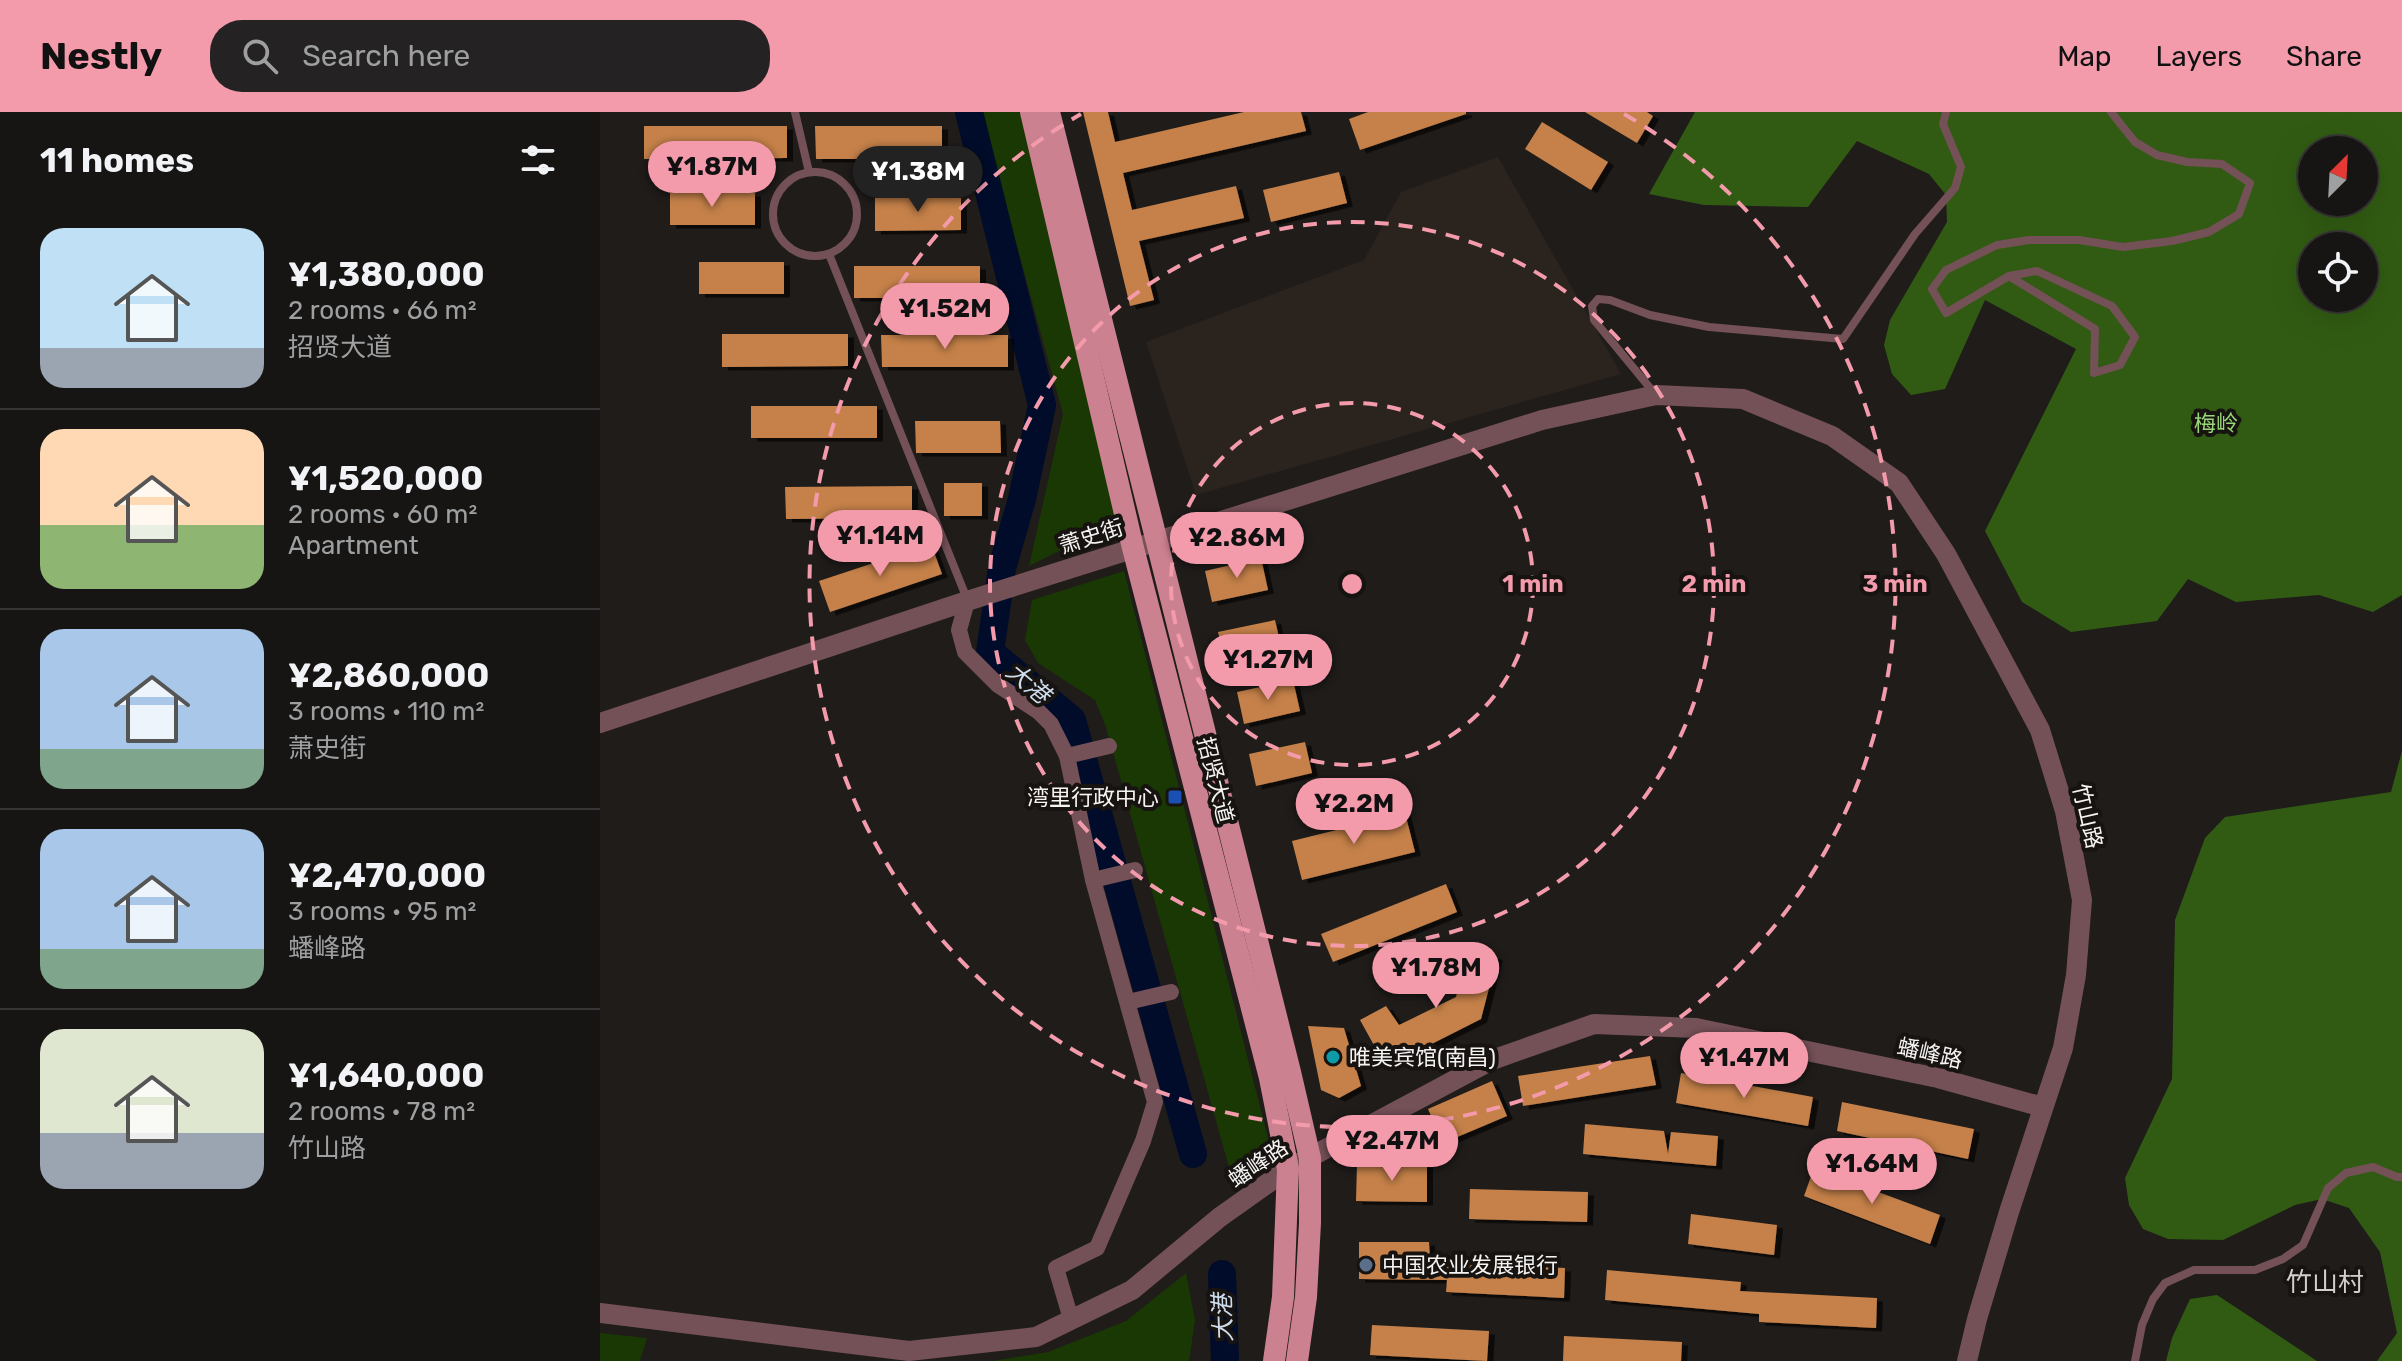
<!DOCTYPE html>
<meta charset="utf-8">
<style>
body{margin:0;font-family:Rubik,"Noto Sans SC",sans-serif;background:#242222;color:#f1f3f6;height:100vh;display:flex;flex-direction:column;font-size:30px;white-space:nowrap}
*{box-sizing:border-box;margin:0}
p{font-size:26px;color:#9e9fa0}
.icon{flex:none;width:44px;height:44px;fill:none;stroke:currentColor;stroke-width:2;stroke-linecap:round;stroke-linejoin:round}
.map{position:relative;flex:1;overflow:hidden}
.panel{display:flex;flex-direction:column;background:#171514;width:600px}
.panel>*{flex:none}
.needle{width:52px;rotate:24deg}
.buttons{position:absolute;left:1698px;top:24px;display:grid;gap:16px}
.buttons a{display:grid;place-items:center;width:80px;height:80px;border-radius:50%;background:#171514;box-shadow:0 8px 32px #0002,0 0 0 2px #363434;font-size:40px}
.price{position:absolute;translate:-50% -68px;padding:0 18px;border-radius:28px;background:#f39aab;color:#111;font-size:26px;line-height:52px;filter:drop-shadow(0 2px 4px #0008)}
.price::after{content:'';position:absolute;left:50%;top:48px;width:24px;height:18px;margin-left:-12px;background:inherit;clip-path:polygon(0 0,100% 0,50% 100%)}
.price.on{background:#222;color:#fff}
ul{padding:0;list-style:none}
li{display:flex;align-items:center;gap:24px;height:200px;padding:0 40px}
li+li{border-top:2px solid #363434}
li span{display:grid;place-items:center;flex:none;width:224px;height:160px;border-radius:24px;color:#555}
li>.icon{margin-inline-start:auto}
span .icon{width:96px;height:96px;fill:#fffc;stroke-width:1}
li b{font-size:34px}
h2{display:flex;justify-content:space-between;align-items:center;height:96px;padding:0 40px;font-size:34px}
header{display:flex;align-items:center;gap:48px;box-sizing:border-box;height:112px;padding:0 40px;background:#f39aab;color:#111}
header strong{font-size:38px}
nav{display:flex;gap:44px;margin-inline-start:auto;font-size:28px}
.search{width:560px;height:72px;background:#242222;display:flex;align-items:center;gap:20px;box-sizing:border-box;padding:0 28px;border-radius:32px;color:#9e9fa0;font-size:30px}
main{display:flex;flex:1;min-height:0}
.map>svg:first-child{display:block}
.built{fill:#2b231e}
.green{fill:#1a3803}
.forest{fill:#315b13;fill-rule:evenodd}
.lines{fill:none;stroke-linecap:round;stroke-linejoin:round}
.river{stroke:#000c2a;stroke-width:28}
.building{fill:#c5814a;filter:url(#shadow)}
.service{stroke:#745057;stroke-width:8}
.minor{stroke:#745057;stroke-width:16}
.tertiary{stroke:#745057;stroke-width:20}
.primary{stroke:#cc8191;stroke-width:22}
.ring{fill:none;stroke:#f39aab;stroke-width:4;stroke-dasharray:14 10}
.transit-dot{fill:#1a4fb4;stroke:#161311;stroke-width:3}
.culture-dot{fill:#0f9aa8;stroke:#161311;stroke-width:3}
.service-dot{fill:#5c6f8a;stroke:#161311;stroke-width:3}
.labels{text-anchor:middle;stroke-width:8;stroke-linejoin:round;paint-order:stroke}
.park-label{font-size:22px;fill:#99d677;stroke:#161311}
.street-label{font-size:22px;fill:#f6f4f3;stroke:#161311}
.poi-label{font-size:22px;fill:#f6f4f3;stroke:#161311;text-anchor:start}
.water-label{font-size:24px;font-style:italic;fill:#cfdced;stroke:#161311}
.quarter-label{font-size:26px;fill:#d2cecb;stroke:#161311}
.centre{fill:#f39aab;stroke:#161311;stroke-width:4}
.ring-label{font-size:24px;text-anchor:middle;font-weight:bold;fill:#f39aab;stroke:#161311;stroke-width:8;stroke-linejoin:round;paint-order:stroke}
</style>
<header>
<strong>Nestly</strong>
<div class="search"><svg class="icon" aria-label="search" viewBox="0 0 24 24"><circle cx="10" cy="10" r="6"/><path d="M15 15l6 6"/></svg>Search here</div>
<nav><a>Map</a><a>Layers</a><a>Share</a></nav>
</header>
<main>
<section class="panel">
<h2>11 homes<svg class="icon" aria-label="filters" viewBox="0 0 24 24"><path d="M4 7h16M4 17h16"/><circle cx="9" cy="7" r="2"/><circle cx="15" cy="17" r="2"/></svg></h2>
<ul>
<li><span style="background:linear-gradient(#bfe0f5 75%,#9aa5b1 0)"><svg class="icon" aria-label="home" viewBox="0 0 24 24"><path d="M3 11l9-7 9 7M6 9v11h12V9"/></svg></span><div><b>¥1,380,000</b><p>2 rooms · 66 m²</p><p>招贤大道</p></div></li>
<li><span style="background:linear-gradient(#ffd9b3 60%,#8fb573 0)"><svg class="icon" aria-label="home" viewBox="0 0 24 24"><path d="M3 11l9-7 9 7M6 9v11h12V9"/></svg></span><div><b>¥1,520,000</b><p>2 rooms · 60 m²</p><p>Apartment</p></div></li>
<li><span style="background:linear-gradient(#a9c7e8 75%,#7fa58c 0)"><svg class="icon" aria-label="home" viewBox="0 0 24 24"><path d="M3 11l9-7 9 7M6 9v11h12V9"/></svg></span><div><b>¥2,860,000</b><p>3 rooms · 110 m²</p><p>萧史街</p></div></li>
<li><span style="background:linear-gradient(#a9c7e8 75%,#7fa58c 0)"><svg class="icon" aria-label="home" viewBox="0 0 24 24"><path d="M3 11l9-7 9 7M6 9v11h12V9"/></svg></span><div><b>¥2,470,000</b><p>3 rooms · 95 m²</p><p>蟠峰路</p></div></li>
<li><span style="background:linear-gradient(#dfe7d0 65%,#9aa5b1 0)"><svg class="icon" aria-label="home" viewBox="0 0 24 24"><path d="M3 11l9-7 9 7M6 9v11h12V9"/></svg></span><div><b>¥1,640,000</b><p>2 rooms · 78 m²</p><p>竹山路</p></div></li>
</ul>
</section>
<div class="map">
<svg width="1802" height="1249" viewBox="0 0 1802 1249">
<defs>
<filter id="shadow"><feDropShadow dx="6" dy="3.5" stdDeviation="0" flood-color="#0009"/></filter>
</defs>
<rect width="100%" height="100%" fill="#1f1c1a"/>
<!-- built -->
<path class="built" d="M898,45L1021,262L596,383L546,230L764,148L801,80Z"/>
<!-- green -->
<g class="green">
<path d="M380,0H420L517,410L429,454L463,302Z"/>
<path d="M524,459L670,1034L630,1059L506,615L495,588L438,551L425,528L432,488Z"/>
<path d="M586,1161L595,1208L589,1249H392L448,1240L526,1209Z"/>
<path d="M0,1221L47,1226L40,1249H0Z"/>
</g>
<!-- forest -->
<g class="forest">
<path d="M1095,0H1802V483L1773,500L1719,483L1636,490L1588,467L1557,509L1471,520L1422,490L1385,419L1476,237L1385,188L1345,277L1311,283L1292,262L1284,233L1290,208L1347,110L1346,83L1329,62L1257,29L1208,95L1104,93L1049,82ZM1712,38H1764V90H1712ZM1712,134H1764V186H1712Z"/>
<path d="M1802,639V1249H1777L1797,1221L1780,1140L1749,1096L1722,1087L1695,1093L1623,1128L1568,1127L1543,1117L1529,1093L1525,1066L1572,967L1575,808L1605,726L1625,705L1791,680Z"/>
<path d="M1617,1183L1717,1249H1566L1572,1226L1590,1187Z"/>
</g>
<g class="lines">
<!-- river -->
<g class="river">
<path d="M369,0L442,293L422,387L402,456L390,540L472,608L593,1042"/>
<path d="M622,1162L625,1249"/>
</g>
</g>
<!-- building -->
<g class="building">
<path d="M483,0H508L515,30L644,0H701L706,19L523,61L532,98L636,74L644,106L539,129L554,188L530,194Z"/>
<path d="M768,0H866V2L760,38L749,7Z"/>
<path d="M985,0H1047L1053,4L1037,31Z"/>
<path d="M942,10L1008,50L991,78L925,37Z"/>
<path d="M44,14H187V46L44,47Z"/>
<path d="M215,14H342V47H216Z"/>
<path d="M739,60L747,91L671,110L663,78Z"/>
<rect x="70" y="81" width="85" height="32"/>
<path d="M275,86H361V118L275,119Z"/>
<rect x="99" y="150" width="85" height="32"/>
<rect x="254" y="154" width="126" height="32"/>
<path d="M122,222H248V254L122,255Z"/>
<path d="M281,223H408V255H282Z"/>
<rect x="151" y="294" width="126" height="32"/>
<path d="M315,309H400L401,341H316Z"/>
<rect x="344" y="371" width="38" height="33"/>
<path d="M312,374V406L186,407L185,375Z"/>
<path d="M331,432L342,462L230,500L219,469Z"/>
<path d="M661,446L668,478L612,490L605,459Z"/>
<path d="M675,508L682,539L626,552L618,520Z"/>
<path d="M693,568L700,599L644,612L637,580Z"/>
<path d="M705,630L712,661L656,674L649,642Z"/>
<path d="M805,701L815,740L702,768L692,729Z"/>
<path d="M846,772L857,800L733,850L721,822Z"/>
<path d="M852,831L897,845L881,907L786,955L760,908L786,894L799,913L856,885L861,865L843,860Z"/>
<path d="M708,914L744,916L761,974L739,986L721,978Z"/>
<path d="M1050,944L1056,973L923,994L918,964Z"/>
<path d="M1081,961L1213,985L1208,1014L1076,991Z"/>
<path d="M892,969L907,1004L843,1031L828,997Z"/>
<path d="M1242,990L1374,1017L1368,1047L1237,1019Z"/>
<path d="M985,1012L1064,1019L1068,1042L1071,1020L1118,1024L1116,1054L983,1042Z"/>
<path d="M757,1052H827V1090L756,1089Z"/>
<path d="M1214,1056L1340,1103L1330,1132L1204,1084Z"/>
<path d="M870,1077L988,1080L987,1110L869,1107Z"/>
<path d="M1091,1102L1177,1113L1174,1143L1088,1132Z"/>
<path d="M759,1130H829L830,1149L965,1156L964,1186L846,1180L847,1168L759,1167Z"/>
<path d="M1007,1158L1141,1170L1140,1179L1277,1186L1276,1216L1159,1210V1202L1005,1188Z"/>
<path d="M772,1213L889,1219L887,1249L770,1243Z"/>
<path d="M964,1224L1082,1230L1081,1249H963Z"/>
</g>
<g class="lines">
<!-- service -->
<g class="service">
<path d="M195,0L209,60"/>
<circle cx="215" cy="102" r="42"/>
<path d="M229,142L367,487"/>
<path d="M1409,164L1495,217L1494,261L1520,253L1535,225L1512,194L1437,159L1409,164L1346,201L1332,177L1346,158L1397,133L1429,128H1479L1523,135L1572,129L1609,120L1639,102L1650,71L1622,52L1587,50L1557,43L1535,30L1511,0"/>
<path d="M1055,282L994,208L992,194L998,187L1010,188L1050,203L1109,215L1243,227L1315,122L1355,76L1361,55L1343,12L1346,0"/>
<path d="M1535,1249L1542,1213L1553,1187L1565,1171L1594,1158H1655L1683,1147L1703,1133L1728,1076L1746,1061L1773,1055L1797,1065H1802"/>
</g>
<!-- minor -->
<g class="minor">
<path d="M367,489L359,518L365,540L398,573L439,600L451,612L467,644L493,768L555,990L543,1029L497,1136L456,1156L471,1207"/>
<path d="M467,644L509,634"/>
<path d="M493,768L535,758"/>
<path d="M528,890L571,880"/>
</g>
<!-- tertiary -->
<g class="tertiary">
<path d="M0,611L367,489L942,308L1056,283L1143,287L1232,324L1299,371L1346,442L1440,618L1465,699L1482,788L1476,863L1463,936L1409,1100L1377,1207L1367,1249"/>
<path d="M0,1201L309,1239L436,1225L532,1178L620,1105L688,1057L892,948L994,912L1096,916L1338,966L1443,995"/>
</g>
<!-- primary -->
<g class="primary">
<path d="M431,0L533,436L670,966L688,1057L683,1185L674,1249"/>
<path d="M449,0L690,960L710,1046V1111L706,1185L697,1249"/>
</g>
</g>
<!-- distance rings -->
<g class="ring">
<circle cx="752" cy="472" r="181"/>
<circle cx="752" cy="472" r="362"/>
<path d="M1024 2A543 543 0 1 1 481 2"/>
</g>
<!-- markers -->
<rect class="transit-dot" x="567" y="677" width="16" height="16" rx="4"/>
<circle class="culture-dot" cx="733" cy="945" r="8"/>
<circle class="service-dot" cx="766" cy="1153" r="8"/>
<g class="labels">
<!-- park labels -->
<g class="park-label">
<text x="1616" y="319">梅岭</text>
</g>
<!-- street labels -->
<g class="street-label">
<text transform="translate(491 424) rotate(-18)" y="8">萧史街</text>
<text transform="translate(616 668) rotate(76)" y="8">招贤大道</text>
<text transform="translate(1488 704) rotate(77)" y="8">竹山路</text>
<text transform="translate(1330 941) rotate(13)" y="8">蟠峰路</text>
<text transform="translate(658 1051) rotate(-34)" y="8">蟠峰路</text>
</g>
<!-- poi labels -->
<g class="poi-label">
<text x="559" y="693" text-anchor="end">湾里行政中心</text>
<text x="749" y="953">唯美宾馆(南昌)</text>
<text x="782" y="1161">中国农业发展银行</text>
</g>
<!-- water labels -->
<g class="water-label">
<text transform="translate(428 571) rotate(40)" y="8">大港</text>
<text transform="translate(623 1206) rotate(-92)" y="8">大港</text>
</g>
<!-- quarter labels -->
<g class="quarter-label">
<text x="1725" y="1179">竹山村</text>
</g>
</g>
<circle cx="752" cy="472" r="12" class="centre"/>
<g class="ring-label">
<text x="933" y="480">1 min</text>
<text x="1114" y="480">2 min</text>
<text x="1295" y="480">3 min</text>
</g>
</svg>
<div class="buttons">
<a><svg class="needle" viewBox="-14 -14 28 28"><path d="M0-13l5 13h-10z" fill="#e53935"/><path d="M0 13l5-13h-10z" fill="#9e9fa0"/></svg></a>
<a><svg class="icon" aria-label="locate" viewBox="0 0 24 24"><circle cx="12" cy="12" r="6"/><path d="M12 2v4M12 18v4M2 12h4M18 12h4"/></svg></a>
</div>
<b class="price" style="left:112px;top:97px">¥1.87M</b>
<b class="price on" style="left:318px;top:102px">¥1.38M</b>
<b class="price" style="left:345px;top:239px">¥1.52M</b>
<b class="price" style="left:280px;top:466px">¥1.14M</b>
<b class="price" style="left:637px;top:468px">¥2.86M</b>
<b class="price" style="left:668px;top:590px">¥1.27M</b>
<b class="price" style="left:754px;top:734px">¥2.2M</b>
<b class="price" style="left:836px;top:898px">¥1.78M</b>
<b class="price" style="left:1144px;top:988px">¥1.47M</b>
<b class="price" style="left:792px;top:1071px">¥2.47M</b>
<b class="price" style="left:1272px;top:1094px">¥1.64M</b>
</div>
</main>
